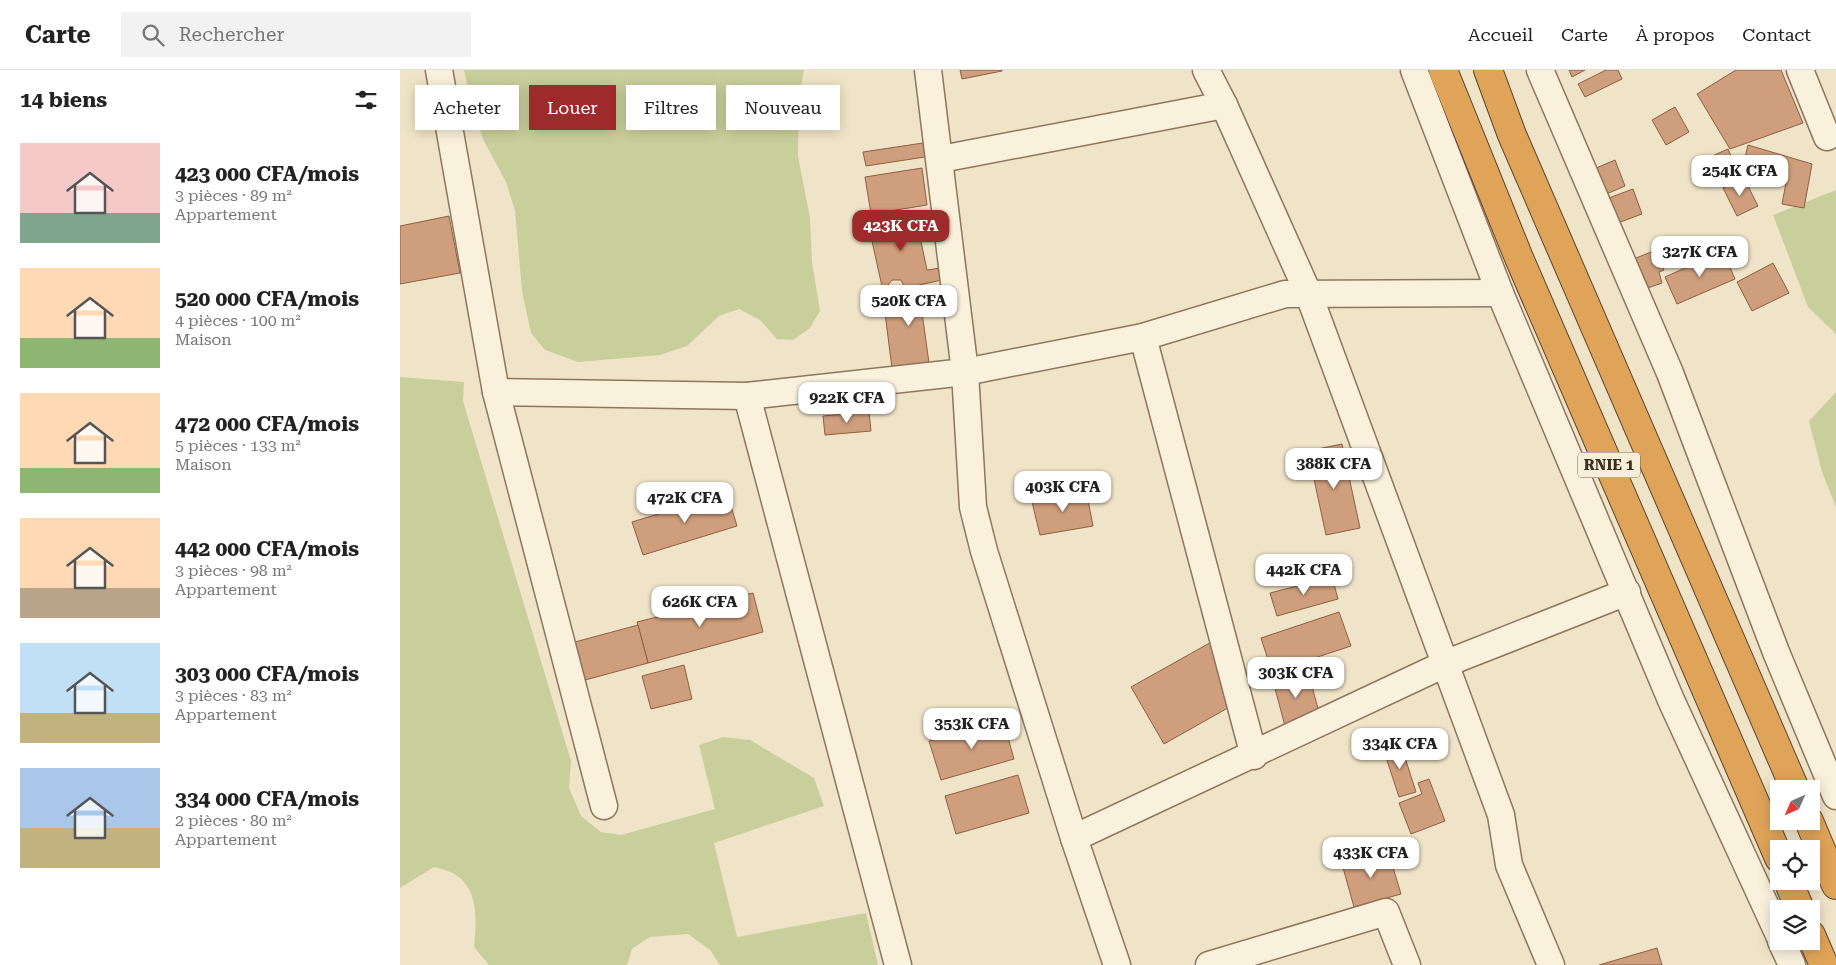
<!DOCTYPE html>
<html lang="fr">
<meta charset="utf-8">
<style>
body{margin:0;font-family:"Roboto Serif",serif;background:#f2f2f2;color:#222;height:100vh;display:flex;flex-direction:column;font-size:19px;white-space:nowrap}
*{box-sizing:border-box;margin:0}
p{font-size:16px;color:#767676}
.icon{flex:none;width:28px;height:28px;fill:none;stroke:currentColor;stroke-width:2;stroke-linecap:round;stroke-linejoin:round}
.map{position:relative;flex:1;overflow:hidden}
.sheet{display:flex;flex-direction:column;background:#fff;width:400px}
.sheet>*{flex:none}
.guide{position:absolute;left:15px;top:15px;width:475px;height:45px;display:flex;gap:10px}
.needle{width:32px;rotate:225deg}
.tools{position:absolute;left:1370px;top:710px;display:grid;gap:10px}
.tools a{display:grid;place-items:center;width:50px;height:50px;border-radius:0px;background:#fff;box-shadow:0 2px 12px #0003;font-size:25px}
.price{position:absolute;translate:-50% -42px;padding:0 11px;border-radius:10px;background:#fff;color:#222;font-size:16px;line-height:32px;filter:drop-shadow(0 1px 2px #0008)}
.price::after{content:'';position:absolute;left:50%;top:30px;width:15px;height:11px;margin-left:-8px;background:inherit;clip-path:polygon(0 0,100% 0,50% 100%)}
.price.on{background:#9e2a2b;color:#fff}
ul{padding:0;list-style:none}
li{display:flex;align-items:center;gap:15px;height:125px;padding:0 20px}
li span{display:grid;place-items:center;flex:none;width:140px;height:100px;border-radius:0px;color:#555}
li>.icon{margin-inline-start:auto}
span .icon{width:60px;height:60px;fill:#fffc;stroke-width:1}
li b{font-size:21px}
h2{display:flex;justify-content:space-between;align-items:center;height:60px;padding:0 20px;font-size:21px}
.tag{padding:0 18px;border-radius:0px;background:#fff;box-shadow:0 2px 12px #0003;font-size:18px;line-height:45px}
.tag.on{background:#9e2a2b;color:#fff}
header{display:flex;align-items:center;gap:30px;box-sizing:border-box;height:70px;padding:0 25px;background:#fff;border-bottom:1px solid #e0e0e0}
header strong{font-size:24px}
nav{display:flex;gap:28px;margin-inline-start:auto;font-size:18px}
.search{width:350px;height:45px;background:#f2f2f2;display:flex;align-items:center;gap:12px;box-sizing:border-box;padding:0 18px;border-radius:0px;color:#767676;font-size:19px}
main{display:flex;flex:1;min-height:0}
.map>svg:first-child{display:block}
.green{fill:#c9cf9b}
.building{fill:#cf9f7d;stroke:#8d5f41}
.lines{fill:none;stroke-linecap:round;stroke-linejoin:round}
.minor-casing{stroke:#8d765c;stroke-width:29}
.highway-casing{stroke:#5b4430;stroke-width:30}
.minor{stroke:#faf1dc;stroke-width:26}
.highway{stroke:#e0a458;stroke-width:28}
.labels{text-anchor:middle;stroke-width:4.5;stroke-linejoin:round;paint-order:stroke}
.shield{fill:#f7eed8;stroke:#756857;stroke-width:1}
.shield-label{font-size:15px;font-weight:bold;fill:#3d2e20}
</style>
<header>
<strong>Carte</strong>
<div class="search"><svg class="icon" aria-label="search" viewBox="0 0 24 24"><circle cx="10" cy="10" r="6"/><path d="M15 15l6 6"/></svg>Rechercher</div>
<nav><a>Accueil</a><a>Carte</a><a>À propos</a><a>Contact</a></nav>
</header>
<main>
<section class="sheet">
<h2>14 biens<svg class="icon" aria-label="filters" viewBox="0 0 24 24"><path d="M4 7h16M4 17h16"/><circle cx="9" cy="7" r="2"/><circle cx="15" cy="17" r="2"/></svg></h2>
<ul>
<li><span style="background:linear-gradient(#f6c9c9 70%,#7fa58c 0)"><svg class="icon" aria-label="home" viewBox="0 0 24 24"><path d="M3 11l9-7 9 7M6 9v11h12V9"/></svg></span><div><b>423 000 CFA/mois</b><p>3 pièces · 89 m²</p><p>Appartement</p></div></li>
<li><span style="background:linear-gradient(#ffd9b3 70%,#8fb573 0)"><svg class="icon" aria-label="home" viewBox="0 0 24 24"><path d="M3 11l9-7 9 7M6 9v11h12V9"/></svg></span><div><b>520 000 CFA/mois</b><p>4 pièces · 100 m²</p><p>Maison</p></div></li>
<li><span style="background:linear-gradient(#ffd9b3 75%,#8fb573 0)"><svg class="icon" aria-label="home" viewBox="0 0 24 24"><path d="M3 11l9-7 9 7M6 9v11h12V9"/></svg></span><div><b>472 000 CFA/mois</b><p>5 pièces · 133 m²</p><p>Maison</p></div></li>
<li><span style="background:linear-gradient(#ffd9b3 70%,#b9a48a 0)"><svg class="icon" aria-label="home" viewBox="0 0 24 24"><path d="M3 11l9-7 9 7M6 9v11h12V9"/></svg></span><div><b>442 000 CFA/mois</b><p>3 pièces · 98 m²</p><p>Appartement</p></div></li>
<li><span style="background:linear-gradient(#bfe0f5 70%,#c2b280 0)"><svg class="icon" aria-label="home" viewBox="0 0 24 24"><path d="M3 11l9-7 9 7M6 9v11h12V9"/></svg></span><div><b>303 000 CFA/mois</b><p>3 pièces · 83 m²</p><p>Appartement</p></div></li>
<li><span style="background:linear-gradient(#a9c7e8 60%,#c2b280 0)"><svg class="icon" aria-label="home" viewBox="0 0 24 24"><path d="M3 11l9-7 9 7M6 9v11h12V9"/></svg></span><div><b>334 000 CFA/mois</b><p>2 pièces · 80 m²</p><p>Appartement</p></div></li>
</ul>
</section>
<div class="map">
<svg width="1436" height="895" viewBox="0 0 1436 895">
<rect width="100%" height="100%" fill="#f0e4c8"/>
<!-- green -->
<g class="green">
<path d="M64,0H404L399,25L398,86L410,148L412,192L420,241L410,258L393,270L377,269L360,250L339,239L319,246L287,276L260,285L178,292L145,280L131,263L122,221L115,141L106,112L84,71L71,34Z"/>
<path d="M1436,120V264L1408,237L1373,145Z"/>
<path d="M0,307L64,312L63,331L171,691L169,718L181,746L201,762L221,765L315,739L299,675L323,667L350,670L414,708L424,736L314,773L337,867L466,843L478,895H320L310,880L288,864L250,867L232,879L227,895H89L74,877C76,853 80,821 56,805C50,801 41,799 34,797L0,818Z"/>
<path d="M1436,322V437L1422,402L1409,351Z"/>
</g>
<!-- building -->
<g class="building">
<path d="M560,0H602V1L562,9Z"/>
<path d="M1169,0H1185L1172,7Z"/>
<path d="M1206,0H1218L1222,9L1185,27L1178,14Z"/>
<path d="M1336,0H1381L1403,53L1330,79L1297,24Z"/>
<path d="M1275,37L1289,62L1266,75L1252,50Z"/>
<path d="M523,73L525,87L466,96L463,82Z"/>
<path d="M1348,75L1412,94L1404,138L1382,134L1386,113L1342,100Z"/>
<path d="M1328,79L1338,102L1305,117L1294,94Z"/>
<path d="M1215,90L1225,116L1204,125L1194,99Z"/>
<path d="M522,98L527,135L471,144L465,107Z"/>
<path d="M1344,108L1358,136L1337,146L1323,118Z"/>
<path d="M1233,119L1242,144L1215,154L1206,129Z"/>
<path d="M515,143L527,200L540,198L542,210L505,218L501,210H492L483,221L468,153Z"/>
<path d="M49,146L60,203L0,214V156Z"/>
<path d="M1256,180L1264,200L1259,202L1262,213L1242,220L1231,190Z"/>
<path d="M1323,181L1335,209L1277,234L1265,207Z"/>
<path d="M1373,193L1389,223L1352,241L1337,212Z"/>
<path d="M543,220L546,237L531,234L521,235L529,293L492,298L483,228Z"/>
<path d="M469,342L471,361L425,365L423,346Z"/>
<path d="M942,374L960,458L926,465L908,381Z"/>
<path d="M686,420L693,456L640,465L632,432Z"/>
<path d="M327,423L337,456L243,485L232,452Z"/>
<path d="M932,507L938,529L877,546L870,523Z"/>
<path d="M353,523L363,562L248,593L237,552Z"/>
<path d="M939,542L951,576L872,602L861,568Z"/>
<path d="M238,555L248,593L185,610L175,572Z"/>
<path d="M815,570L833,635L764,674L731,617Z"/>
<path d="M284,595L292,629L251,639L242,606Z"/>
<path d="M908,602L920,646L885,656L873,611Z"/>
<path d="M603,650L614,689L541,710L529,671Z"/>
<path d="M1000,672L1016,722L999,727L983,678Z"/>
<path d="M618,705L629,743L556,764L545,726Z"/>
<path d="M1029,709L1045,751L1011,764L999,733L1022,724L1018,713Z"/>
<path d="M988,781L1001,824L954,837L942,794Z"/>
<path d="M1257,878L1262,895H1199Z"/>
</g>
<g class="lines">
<defs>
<g id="minor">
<path d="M39,0L96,322L204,736"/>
<path d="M528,0L565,302L573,437L584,481L674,768L717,895"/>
<path d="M806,0L824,35L909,225L1101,745L1109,795L1151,895"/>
<path d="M1014,0L1100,223L1271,630L1379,865"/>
<path d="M1140,0L1270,303L1376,582L1436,726"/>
<path d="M1400,0L1427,67"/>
<path d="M541,89L824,35"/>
<path d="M743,267L854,686"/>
<path d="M96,322L347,326L565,302L743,267L885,224L1100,223"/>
<path d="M347,326L498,895"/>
<path d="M674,768L1047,593L1227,522"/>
<path d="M1381,871L1392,895"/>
<path d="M809,895L986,842L1007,895"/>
</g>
<g id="highway">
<path d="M1043,0L1119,188L1379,788"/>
<path d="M1088,0L1112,65L1395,719"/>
<path d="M1409,751L1436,815"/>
<path d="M1388,811L1400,839"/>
<path d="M1411,865L1424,895"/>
</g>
</defs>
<!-- minor casing -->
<use href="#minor" class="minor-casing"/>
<!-- highway casing -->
<use href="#highway" class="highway-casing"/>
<!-- minor -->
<use href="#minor" class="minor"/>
<!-- highway -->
<use href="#highway" class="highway"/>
</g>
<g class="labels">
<!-- shield labels -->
<rect class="shield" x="1178" y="382.5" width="62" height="25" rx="4"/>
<g class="shield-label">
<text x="1209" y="400">RNIE 1</text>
</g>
</g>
</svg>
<div class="tools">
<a><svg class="needle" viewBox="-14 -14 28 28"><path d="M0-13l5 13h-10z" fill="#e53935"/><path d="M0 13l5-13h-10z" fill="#767676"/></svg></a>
<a><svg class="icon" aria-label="locate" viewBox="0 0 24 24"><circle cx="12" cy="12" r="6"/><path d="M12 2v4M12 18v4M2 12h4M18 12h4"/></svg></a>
<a><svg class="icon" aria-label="layers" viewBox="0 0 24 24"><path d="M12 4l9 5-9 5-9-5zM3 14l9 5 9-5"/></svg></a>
</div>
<b class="price" style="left:1340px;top:127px">254K CFA</b>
<b class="price on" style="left:501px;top:182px">423K CFA</b>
<b class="price" style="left:1300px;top:208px">327K CFA</b>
<b class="price" style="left:509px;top:257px">520K CFA</b>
<b class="price" style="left:447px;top:354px">922K CFA</b>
<b class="price" style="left:934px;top:420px">388K CFA</b>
<b class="price" style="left:663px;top:443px">403K CFA</b>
<b class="price" style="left:285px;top:454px">472K CFA</b>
<b class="price" style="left:904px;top:526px">442K CFA</b>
<b class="price" style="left:300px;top:558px">626K CFA</b>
<b class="price" style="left:896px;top:629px">303K CFA</b>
<b class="price" style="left:572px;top:680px">353K CFA</b>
<b class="price" style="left:1000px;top:700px">334K CFA</b>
<b class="price" style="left:971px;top:809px">433K CFA</b>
<div class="guide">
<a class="tag">Acheter</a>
<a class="tag on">Louer</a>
<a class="tag">Filtres</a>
<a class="tag">Nouveau</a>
</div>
</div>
</main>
